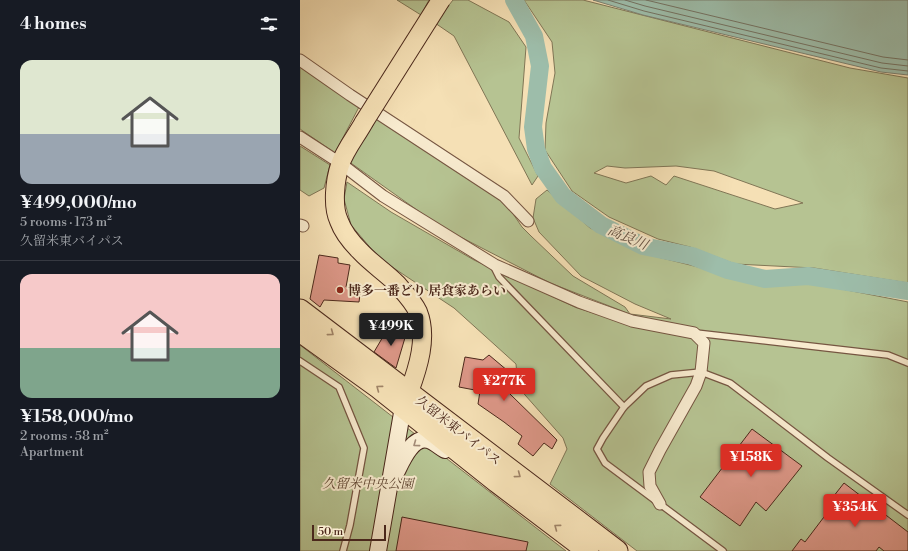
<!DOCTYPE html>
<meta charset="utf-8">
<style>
body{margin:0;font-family:"Libre Bodoni","Noto Serif JP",serif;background:#242831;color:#f1f3f6;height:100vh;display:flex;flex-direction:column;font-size:15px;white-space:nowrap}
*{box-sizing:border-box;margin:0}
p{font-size:13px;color:#9ea1a6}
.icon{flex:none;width:22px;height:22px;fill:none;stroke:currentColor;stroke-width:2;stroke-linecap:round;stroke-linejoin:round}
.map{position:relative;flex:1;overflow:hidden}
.drawer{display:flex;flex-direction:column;background:#171b24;width:300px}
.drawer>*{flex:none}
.scale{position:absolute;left:12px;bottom:10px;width:74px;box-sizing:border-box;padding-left:4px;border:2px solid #4b281b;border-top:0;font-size:11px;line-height:14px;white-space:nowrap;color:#4b281b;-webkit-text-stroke:3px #f8ebcf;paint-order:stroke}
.price{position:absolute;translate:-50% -34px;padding:0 9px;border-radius:4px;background:#d93025;color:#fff;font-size:13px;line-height:26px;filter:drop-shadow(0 1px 2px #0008)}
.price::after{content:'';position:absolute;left:50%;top:24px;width:12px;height:9px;margin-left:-6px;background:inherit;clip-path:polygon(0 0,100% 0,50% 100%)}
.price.on{background:#222;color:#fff}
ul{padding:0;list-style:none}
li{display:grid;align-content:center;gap:8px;height:212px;padding:0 20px}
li+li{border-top:1px solid #363941}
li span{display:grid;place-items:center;height:124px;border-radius:12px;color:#555}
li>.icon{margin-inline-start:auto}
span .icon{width:72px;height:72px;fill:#fffc;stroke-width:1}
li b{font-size:17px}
h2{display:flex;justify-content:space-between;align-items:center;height:48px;padding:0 20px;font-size:17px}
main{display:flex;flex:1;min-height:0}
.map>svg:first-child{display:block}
.green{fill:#b6c392;stroke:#807656;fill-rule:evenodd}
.water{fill:#9dbdaa;stroke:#7c8171}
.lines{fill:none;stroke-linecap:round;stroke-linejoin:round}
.shore{stroke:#747262;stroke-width:1}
.river{stroke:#9dbdaa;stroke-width:18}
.building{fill:#de9889;stroke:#4b281b}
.lane-casing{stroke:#765642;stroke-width:8}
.street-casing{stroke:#765642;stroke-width:13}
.secondary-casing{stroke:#4b281b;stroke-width:18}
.primary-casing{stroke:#4b281b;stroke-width:20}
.highway-casing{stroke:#4b281b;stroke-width:23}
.lane{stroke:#f8ebcf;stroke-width:5.5}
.street{stroke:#f8ebcf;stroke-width:11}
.secondary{stroke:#f8ebcf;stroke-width:16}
.primary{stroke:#f5e0b5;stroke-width:18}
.highway{stroke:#f5e0b5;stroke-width:21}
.primary-bridge-casing{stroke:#4b281b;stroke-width:20;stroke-linecap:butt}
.primary-bridge{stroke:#f5e0b5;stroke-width:18}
.oneway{stroke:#a08468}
.oneway2{stroke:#a28a75}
.poi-dot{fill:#8f2418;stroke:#f8ebcf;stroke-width:1.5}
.labels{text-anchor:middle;stroke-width:4;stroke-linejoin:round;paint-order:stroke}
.poi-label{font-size:13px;font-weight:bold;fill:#4b281b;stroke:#f8ebcf;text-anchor:start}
.street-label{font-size:13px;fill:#4b281b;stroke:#f8ebcf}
.park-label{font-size:13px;font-style:italic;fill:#604733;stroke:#f8ebcf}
.water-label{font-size:14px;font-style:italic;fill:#604d3f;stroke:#f8ebcf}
</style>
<main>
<section class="drawer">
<h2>4 homes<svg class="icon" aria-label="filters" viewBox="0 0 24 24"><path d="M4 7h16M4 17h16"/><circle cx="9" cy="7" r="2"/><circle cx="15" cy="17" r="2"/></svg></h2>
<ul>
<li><span style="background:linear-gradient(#dfe7d0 60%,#9aa5b1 0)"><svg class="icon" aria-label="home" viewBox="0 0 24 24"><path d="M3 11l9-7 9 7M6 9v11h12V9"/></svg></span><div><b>¥499,000/mo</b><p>5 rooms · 173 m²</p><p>久留米東バイパス</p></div></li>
<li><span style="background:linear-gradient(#f6c9c9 60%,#7fa58c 0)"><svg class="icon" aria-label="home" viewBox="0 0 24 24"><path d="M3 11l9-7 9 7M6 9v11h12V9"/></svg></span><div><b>¥158,000/mo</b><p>2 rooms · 58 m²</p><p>Apartment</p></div></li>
</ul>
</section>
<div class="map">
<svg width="608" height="551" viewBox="0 0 608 551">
<rect width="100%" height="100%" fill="#f5e0b5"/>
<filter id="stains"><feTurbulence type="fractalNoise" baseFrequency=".005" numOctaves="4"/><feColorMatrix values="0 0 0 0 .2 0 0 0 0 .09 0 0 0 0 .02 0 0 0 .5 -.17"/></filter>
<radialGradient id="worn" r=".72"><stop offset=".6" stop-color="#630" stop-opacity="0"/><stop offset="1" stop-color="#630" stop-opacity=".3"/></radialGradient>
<!-- green -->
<g class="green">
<path d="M97,0H129L121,15Z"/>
<path d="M153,0H168L209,22L226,47L219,138L238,176L232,185L154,36L135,23Z"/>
<path d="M224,0H283L550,68L608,78V283L514,268L435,264L390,247L358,239L309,217L272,191L245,150L246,123L255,73L252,42ZM307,166L325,168L376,166L414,171L503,203L475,209L374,176L366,185L351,176L326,183L294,173Z"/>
<path d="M0,67L59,107L35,153L0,129Z"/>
<path d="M76,118L203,199L222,227L231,236L273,276L325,307L330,314L371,319L335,304L281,276L239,232L233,218L236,199L247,190L290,228L358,257L466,284L511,283L608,302V551H337L250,484L267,449L263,438L218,387L216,364L154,308L80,259L51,225L44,199L47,182L91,212L174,260L277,308L320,321L330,314L250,283L141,227L48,161Z"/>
<path d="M0,146L30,165L24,188L9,196L0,190Z"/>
<path d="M0,345L266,551H0Z"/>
</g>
<!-- water -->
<path class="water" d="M293,0H608V75L581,72L343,15Z"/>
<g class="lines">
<!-- shore -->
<g class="shore">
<path d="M308,0L344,11L581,68L608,71"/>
<path d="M325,0L345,6L582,63L608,66"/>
<path d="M346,0L583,57L608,60"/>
</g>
<!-- river -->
<path class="river" d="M214,0L234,36L240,66L233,127L236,149L243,168L263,196L301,225L343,246L392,256L428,270L465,279L508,276L608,291"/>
</g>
<!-- building -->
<g class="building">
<path d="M19,255L38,258V263L50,265L46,287L61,288L59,302L24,300L20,307L10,299Z"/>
<path d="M107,331L96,368L74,352L84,335L88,337L91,333Z"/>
<path d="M189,355L208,371L210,394L257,440L252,449L244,443L233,456L218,444L222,436L204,422L178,404L180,391L159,387L165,357L183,360Z"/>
<path d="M452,429L502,466L466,511L456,502L440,526L400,497Z"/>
<path d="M544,483L608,532V551H584L579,547L576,551H492L501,539L505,542L530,509L526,506Z"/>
<path d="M102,517L228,542L226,551H96Z"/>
</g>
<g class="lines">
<defs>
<g id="lane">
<path d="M193,265L199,277L324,407"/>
<path d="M396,333L588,355L608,363"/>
<path d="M0,361L39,387L64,448L50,525L43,551"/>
<path d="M423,551L305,463L297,449L303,438L324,407L346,386L371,375L401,372L430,383L528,458L608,515"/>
</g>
<g id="street">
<path d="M0,60L50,95L204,196L228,221"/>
<path d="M0,137L40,163L83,196L195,265L279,302L332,321L394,333L404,343L401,372L396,386L360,450L349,472L350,486L360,504"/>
<path d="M0,225L3,226"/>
</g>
<g id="secondary">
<path d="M96,473C102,461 112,436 128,440C133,441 140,447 145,450"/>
<path d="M78,551L103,407L107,399"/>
</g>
<path id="primary" d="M64,122C57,135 44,151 40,165C35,180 32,206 39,221C43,232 52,243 60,251C71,263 85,272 96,283C104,292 113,301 118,312C128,337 118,368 109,392"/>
<g id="highway">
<path d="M0,310L317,551"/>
<path d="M0,331L79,388L197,482L288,551"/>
</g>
</defs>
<!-- lane casing -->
<use href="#lane" class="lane-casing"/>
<!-- street casing -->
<use href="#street" class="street-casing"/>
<!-- secondary casing -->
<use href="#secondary" class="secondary-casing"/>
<!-- primary casing -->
<use href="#primary" class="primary-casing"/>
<!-- highway casing -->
<use href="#highway" class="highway-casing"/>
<!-- lane -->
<use href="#lane" class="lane"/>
<!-- street -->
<use href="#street" class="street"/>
<!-- secondary -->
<use href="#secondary" class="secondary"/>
<!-- primary -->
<use href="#primary" class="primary"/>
<!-- highway -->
<use href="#highway" class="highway"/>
<defs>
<path id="primary-bridge" d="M64,122L141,0"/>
</defs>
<!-- primary-bridge casing -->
<use href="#primary-bridge" class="primary-bridge-casing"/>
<!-- primary-bridge -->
<use href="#primary-bridge" class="primary-bridge"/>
</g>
<!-- one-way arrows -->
<defs><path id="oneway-chevron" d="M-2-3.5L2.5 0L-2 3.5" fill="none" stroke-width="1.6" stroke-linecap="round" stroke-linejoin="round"/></defs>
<g class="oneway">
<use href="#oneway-chevron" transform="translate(31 333) rotate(37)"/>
<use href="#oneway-chevron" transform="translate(79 388) rotate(-143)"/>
<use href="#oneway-chevron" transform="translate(218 475) rotate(37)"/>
<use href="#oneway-chevron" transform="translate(257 527) rotate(-143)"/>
</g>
<use class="oneway2" href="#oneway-chevron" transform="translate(116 444) rotate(144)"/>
<!-- markers -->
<circle class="poi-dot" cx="40" cy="290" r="4"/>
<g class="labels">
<!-- poi labels -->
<g class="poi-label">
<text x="48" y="295">博多一番どり 居食家あらい</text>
</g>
<!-- street labels -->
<g class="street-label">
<text transform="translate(159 430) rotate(38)" y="5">久留米東バイパス</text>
</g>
<!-- park labels -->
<g class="park-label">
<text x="68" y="488">久留米中央公園</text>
</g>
<!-- water labels -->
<g class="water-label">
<text transform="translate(328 237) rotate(23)" y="5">高良川</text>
</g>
</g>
<rect width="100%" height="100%" filter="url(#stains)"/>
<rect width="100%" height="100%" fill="url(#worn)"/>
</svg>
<div class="scale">50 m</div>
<b class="price on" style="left:91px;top:347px">¥499K</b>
<b class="price" style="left:204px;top:402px">¥277K</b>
<b class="price" style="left:451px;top:478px">¥158K</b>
<b class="price" style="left:555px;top:528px">¥354K</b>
</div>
</main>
